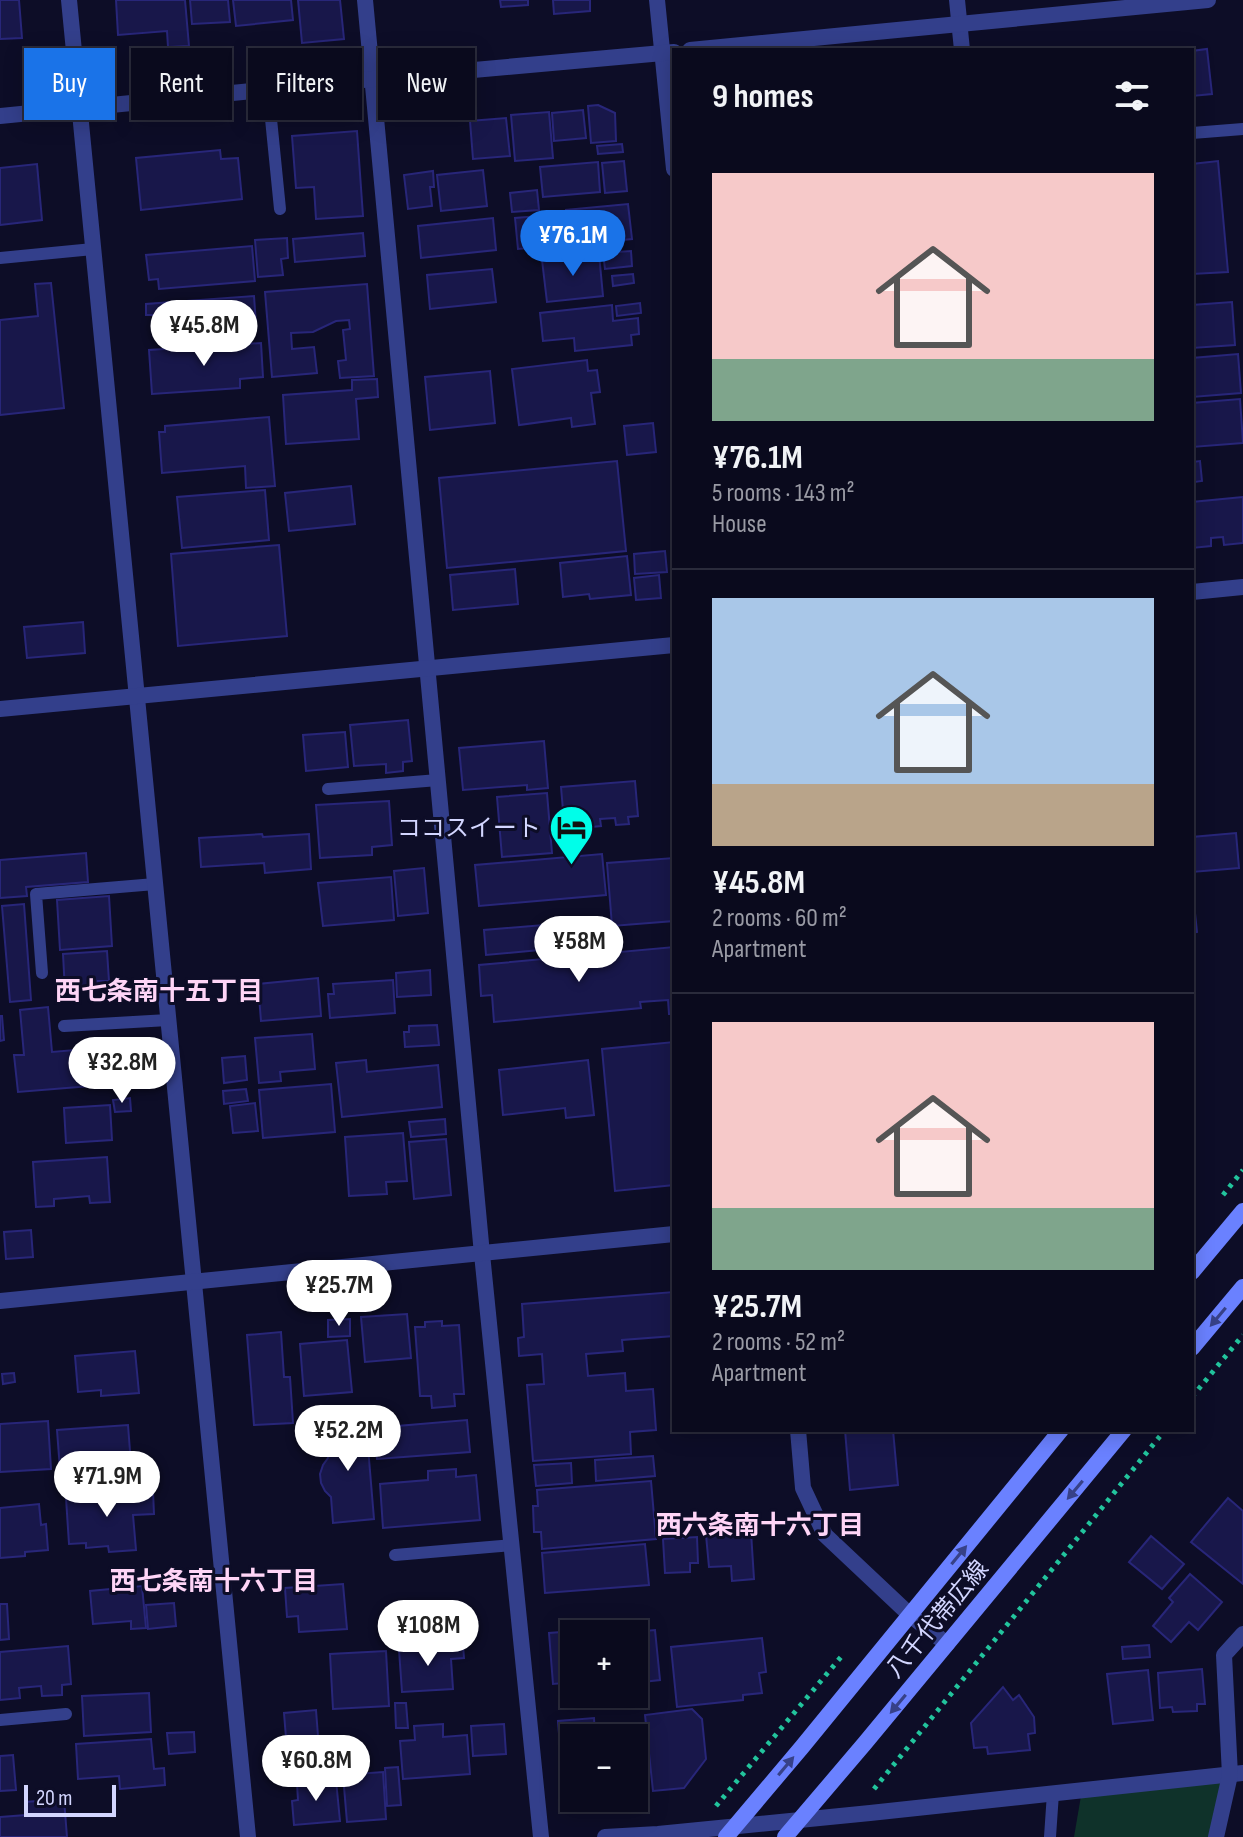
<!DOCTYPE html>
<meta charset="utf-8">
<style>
body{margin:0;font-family:"Sofia Sans Condensed","Noto Sans JP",sans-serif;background:#18182a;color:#f1f3f6;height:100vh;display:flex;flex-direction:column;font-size:30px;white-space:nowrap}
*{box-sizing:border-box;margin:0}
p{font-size:26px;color:#999aa4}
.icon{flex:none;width:44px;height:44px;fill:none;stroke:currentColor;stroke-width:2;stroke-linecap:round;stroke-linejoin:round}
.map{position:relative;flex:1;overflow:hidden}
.sheet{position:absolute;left:672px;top:48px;width:522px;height:1384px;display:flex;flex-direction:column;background:#0a0a1d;border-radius:0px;box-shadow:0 4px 20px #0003,0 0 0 2px #2a2b3b}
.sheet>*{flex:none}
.hud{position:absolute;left:24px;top:48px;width:528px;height:72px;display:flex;gap:16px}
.buttons{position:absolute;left:560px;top:1620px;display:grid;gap:16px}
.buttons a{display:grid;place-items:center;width:88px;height:88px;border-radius:0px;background:#0a0a1d;box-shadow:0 4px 20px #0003,0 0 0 2px #2a2b3b;font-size:40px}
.scale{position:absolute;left:24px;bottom:20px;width:92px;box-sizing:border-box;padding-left:8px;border:4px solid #d3d6ff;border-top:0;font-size:22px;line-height:28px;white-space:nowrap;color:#d3d6ff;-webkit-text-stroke:6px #0d0d27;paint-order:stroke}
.price{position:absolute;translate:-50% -68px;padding:0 18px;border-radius:28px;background:#fff;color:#222;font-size:26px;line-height:52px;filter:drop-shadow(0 2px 4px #0008)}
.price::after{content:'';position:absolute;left:50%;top:48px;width:24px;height:18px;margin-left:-12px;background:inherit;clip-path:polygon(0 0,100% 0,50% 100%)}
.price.active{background:#1a73e8;color:#fff}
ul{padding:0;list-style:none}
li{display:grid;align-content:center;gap:16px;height:424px;padding:0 40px}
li+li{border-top:2px solid #2a2b3b}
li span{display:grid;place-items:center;height:248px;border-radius:0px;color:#555}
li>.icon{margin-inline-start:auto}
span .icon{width:144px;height:144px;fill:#fffc;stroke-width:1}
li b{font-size:34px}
h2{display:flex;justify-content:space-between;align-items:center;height:96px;padding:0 40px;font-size:34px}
.pill{padding:0 28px;border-radius:0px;background:#0a0a1d;box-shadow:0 4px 20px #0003,0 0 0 2px #2a2b3b;font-size:28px;line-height:72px}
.pill.active{background:#1a73e8;color:#fff}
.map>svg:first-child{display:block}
.green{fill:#0f322a}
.building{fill:#18174a;stroke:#282679;stroke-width:2}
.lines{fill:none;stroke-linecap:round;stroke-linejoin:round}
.path{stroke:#22c49d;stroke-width:5;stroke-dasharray:4 6;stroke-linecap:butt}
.service{stroke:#333f8b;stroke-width:12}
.minor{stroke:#333f8b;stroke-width:16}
.tertiary{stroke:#333f8b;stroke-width:16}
.secondary{stroke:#6a81ff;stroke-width:16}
.oneway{fill:#374188}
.labels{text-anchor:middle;stroke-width:6;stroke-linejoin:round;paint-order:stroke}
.poi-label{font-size:24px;fill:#d3d6ff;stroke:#0d0d27;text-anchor:end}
.street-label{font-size:24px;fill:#d3d6ff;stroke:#0d0d27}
.neighbourhood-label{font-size:26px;font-weight:bold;fill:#ffd5f7;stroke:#0d0d27}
</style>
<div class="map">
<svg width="1243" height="1837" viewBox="0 0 1243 1837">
<rect width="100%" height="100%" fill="#0d0d27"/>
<!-- green -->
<path class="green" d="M1230,1775L1216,1837H1074L1082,1790Z"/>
<!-- building -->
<g class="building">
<path d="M0,0H19L22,38L0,39Z"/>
<path d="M116,0H185L189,46L168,47L167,31L118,35Z"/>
<path d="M190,0H228L230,22L192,24Z"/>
<path d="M233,0H291L293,20L236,26Z"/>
<path d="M298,0H340L344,39L302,43Z"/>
<path d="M500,0H528V5L501,7Z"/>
<path d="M553,0H590V11L554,14Z"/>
<path d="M1207,49L1212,94L1192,96V51Z"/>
<path d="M598,105L615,113L616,141L591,143L588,106Z"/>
<path d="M583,110L586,138L554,141L552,113Z"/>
<path d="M549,112L553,158L515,161L511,115Z"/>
<path d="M506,118L510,156L473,159L470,121Z"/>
<path d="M357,131L363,216L316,219L314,187L296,188L292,136Z"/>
<path d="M622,144L623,152L598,154L597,146Z"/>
<path d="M220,150L221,159L238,158L242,199L141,210L136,158Z"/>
<path d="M624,161L627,191L605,193L602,163Z"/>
<path d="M1218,161L1228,272L1192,274V164Z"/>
<path d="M598,162L600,192L543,197L540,167Z"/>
<path d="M37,164L42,220L0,225V168Z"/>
<path d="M483,170L487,206L441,211L437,175Z"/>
<path d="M433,171L434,187H430L432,206L408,209L404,175Z"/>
<path d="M537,190L539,210L512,212L510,193Z"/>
<path d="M628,204L632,239L569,245L566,210Z"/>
<path d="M552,215L553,230H561L562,245L518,249L515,218Z"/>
<path d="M493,218L496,250L421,258L418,226Z"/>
<path d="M363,233L365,256L295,262L293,239Z"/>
<path d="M287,238L288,258L281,259L283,275L258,277L255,240Z"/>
<path d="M252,246L255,281L159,289L158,279L149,280L146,255Z"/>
<path d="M631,251L632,266L605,269L603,253Z"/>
<path d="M599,254L603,296L547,302L542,260Z"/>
<path d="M492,269L496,302L430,309L427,275Z"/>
<path d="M633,274L634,283L613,286L612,276Z"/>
<path d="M51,283L64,408L0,415V320L38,316L35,284Z"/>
<path d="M367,284L374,376L340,378L338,361L346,360L343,330L350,329L349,320L336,321L313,332L291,333L292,349L314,347L317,373L272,377L265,292Z"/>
<path d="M254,296L256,324L155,332L154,315H146V304Z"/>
<path d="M1232,302L1235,345L1192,348V305Z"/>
<path d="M640,303L641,313L617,316L616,306Z"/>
<path d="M612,305L613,321L638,318L639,334L631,335L632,345L575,351L574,338L543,341L540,313Z"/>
<path d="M261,343L263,377L240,379V388L152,394L149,350Z"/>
<path d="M1238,354L1241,393L1192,397V358Z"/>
<path d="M587,360L588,371L597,370L600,392L591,393L595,424L572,427L571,418L519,425L512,369Z"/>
<path d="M490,371L495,423L430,430L425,377Z"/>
<path d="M377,379L378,397L356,399L359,439L286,444L283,395L352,390V380Z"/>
<path d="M1240,399L1243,443L1192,447V403Z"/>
<path d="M269,417L275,486L246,488L245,466L162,473L159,432H165V426Z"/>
<path d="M653,423L656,452L627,455L624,426Z"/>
<path d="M1192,457V462L1200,461L1202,481L1194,482L1195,489L1192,490Z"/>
<path d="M617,461L626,551L447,568L439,478Z"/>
<path d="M351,486L355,524L289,531L285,493Z"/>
<path d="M265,490L269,540L182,548L177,497Z"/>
<path d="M1243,497V543L1224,545L1223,537L1211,538V546L1192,548V502Z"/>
<path d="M279,545L287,636L178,646L171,554Z"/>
<path d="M665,551L667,572L635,574L634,554Z"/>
<path d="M627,556L631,595L590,599L589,594L563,597L560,563Z"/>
<path d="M515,569L518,604L453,610L450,575Z"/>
<path d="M659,575L661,598L636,600L634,578Z"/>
<path d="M83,622L85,653L27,658L24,627Z"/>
<path d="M408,720L412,761L403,762V771L386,773V764L354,766L350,725Z"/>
<path d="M345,732L348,767L306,771L303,735Z"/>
<path d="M544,741L548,788L527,790V785L463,790L459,748Z"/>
<path d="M635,781L638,816L628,817L629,824L616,825L615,818L600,819L601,826L581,828L580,821L564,822L561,787Z"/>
<path d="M547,793L552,853L502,857L497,797Z"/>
<path d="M389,801L392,845L372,847V855L320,858L316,805Z"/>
<path d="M1236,833L1239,868L1192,872V837Z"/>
<path d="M262,834L263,837L309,834L311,869L265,873L264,863L201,867L199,838Z"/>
<path d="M86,853L88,882L26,887L27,896L0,898V860Z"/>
<path d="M602,854L606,895L479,906L475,865Z"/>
<path d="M674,858V921L612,926L607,863Z"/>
<path d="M424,868L428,913L398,916L394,871Z"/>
<path d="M391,877L394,920L323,926L318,883Z"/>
<path d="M109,896L112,946L60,950L57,900Z"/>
<path d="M24,904L31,1000L10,1002L2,906Z"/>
<path d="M1195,913L1197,932L1192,933V914Z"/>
<path d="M580,922L582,946L486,955L484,930Z"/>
<path d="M674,947V1014H669L668,1000L640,1002L641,1008L494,1022L492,995L481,996L479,965Z"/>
<path d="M107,951L109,981H98V990L65,991L63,954Z"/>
<path d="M430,970L431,995L397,997L396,973Z"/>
<path d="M318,978L321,1016L261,1021L258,984Z"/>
<path d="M393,980L395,1013L330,1018L328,994H334L333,984Z"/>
<path d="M48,1007L52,1052L123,1046L127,1083L18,1092L14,1055H24L20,1010Z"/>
<path d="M0,1016H2L4,1040L0,1041Z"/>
<path d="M437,1025L439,1045L405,1047L404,1032H409V1026Z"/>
<path d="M312,1034L315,1069L280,1072L281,1081L259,1083L255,1038Z"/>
<path d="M674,1042V1185L615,1191L602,1049Z"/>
<path d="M245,1056L247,1080L224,1083L222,1058Z"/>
<path d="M366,1060L367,1072L438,1065L442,1107L342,1117L336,1063Z"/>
<path d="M588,1060L594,1115L566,1118L565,1108L503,1115L499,1070Z"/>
<path d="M331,1084L335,1132L263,1138L259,1090Z"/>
<path d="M246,1089L248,1101L224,1104L223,1091Z"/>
<path d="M130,1098L131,1111L115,1112L113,1100Z"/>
<path d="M255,1103L258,1131L233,1133L230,1106Z"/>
<path d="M110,1105L112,1140L66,1143L64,1108Z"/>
<path d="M445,1119L446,1134L411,1137L409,1122Z"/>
<path d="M403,1133L407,1181L386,1182L387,1194L349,1196L345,1137Z"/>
<path d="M446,1139L451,1195L414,1199L409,1142Z"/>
<path d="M107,1157L110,1202L90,1203L89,1196L54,1199V1206L36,1207L33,1162Z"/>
<path d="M31,1230L33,1257L6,1259L4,1232Z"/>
<path d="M674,1292V1336L622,1340L623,1351L586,1354L588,1376L625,1373L626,1391L653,1389L656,1430L630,1432L631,1454L533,1461L527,1385L544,1384L542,1354L519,1356L518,1338L524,1337L522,1304Z"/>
<path d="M407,1314L411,1358L365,1362L361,1317Z"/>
<path d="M350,1319V1336L328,1337V1320Z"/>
<path d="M442,1321V1326L459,1325L464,1394H454L455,1406L432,1408L431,1396H420L415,1327H425V1322Z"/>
<path d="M281,1332L284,1377H290L293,1423L254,1425L247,1335Z"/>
<path d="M347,1340L352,1392L304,1396L300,1344Z"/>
<path d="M135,1351L139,1393L101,1396V1390L78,1392L75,1356Z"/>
<path d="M14,1373L15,1382L3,1384L2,1374Z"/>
<path d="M467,1420L470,1452L377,1459L374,1428Z"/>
<path d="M48,1421L51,1469L0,1472V1424Z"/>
<path d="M366,1423L374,1519L333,1523L331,1497L325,1491L321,1483L320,1474L323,1465L328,1458L325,1426Z"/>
<path d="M128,1425L132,1477L91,1481V1484L74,1486L73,1482L61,1483L57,1430Z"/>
<path d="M845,1430H893L898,1485L850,1490Z"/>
<path d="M653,1456L655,1476L596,1481L595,1460Z"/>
<path d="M571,1463L572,1483L536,1486L534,1465Z"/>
<path d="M456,1469V1477L476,1475L480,1520L383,1528L380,1484L428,1480V1471Z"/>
<path d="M651,1481L656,1539L542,1549L541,1532H534L533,1506H538L537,1490Z"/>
<path d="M153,1491L154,1514L133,1515L136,1550L109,1552L108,1546L86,1548V1543L69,1544L66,1498Z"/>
<path d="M1228,1498L1243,1511V1584L1191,1542Z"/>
<path d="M39,1504L41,1525L46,1524L48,1550L25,1552V1556L0,1558V1508Z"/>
<path d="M751,1532L754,1579L732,1581L731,1566L709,1567L706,1535Z"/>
<path d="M1151,1536L1184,1564L1162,1589L1129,1562Z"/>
<path d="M697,1537L698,1563H690V1572L665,1573L663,1539Z"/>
<path d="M645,1544L649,1585L545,1593L542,1553Z"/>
<path d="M1190,1574L1222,1602L1198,1630L1189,1622L1171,1642L1153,1626L1173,1602L1169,1598Z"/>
<path d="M343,1584L347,1629L299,1632L298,1616L287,1617L285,1588Z"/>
<path d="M142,1586L146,1628L131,1629V1621L93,1624L90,1591Z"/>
<path d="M174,1603L176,1626L148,1629L146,1605Z"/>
<path d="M0,1604H7L9,1639L0,1640Z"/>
<path d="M601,1629L602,1634H574V1682L553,1684L549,1633Z"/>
<path d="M655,1630L660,1680L634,1683V1634H609Z"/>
<path d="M762,1638L766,1672L759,1673L762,1693L743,1695V1700L677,1707L671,1647Z"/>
<path d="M463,1645L464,1658L451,1659L453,1689L402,1692L399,1650Z"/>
<path d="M1149,1645L1150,1657L1123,1659L1122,1647Z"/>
<path d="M68,1646L71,1684L62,1685V1695L42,1696L41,1686L19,1688L20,1698L0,1700V1652Z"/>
<path d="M386,1651L389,1706L333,1709L330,1654Z"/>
<path d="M1202,1669L1205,1704H1197V1711L1173,1712L1172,1707L1160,1708L1158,1673Z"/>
<path d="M1148,1670L1153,1720L1113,1724L1107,1674Z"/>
<path d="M1003,1687L1013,1700L1019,1695L1034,1717L1035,1733L1028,1734L1030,1750L988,1754L987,1747L974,1748L971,1723Z"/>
<path d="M149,1693L151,1732L84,1736L82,1696Z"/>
<path d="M395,1703H406L408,1728H396Z"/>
<path d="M692,1709L702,1719L706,1759L684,1788L653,1791L645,1715Z"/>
<path d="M316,1710L318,1736L286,1738L284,1713Z"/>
<path d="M594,1718L595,1738H574V1771L562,1772L558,1721Z"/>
<path d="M443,1724V1737L467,1735L470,1774L403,1779L400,1741L415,1740L414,1726Z"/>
<path d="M504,1724L506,1754L473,1756L471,1726Z"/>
<path d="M194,1732L195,1752L169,1754L167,1733Z"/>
<path d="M331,1738L333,1763L292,1767L289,1742Z"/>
<path d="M151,1739L154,1769L164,1768L165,1785L120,1789L119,1776L78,1779L76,1744Z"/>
<path d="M13,1755L16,1790L0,1791V1756Z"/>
<path d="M398,1767L401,1805L387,1806L385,1768Z"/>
<path d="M383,1772L386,1819L347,1822L343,1775Z"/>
<path d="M574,1774V1795L562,1796L561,1775Z"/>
<path d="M336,1780L340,1821L294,1825L292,1801L298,1800L297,1784Z"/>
<path d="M64,1799L67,1837H0V1817L26,1815L25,1802Z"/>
</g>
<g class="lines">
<!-- path -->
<g class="path">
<path d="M1223,1195L1243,1170"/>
<path d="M1192,1397L1243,1335"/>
<path d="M874,1789L1165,1430"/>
<path d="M716,1806L841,1657"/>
</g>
<!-- service -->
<g class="service">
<path d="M268,89L280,209"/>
<path d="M1192,133L1243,129"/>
<path d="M0,258L93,249"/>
<path d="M328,789L438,780"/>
<path d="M42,973L36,894L155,884"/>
<path d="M64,1026L168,1020"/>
<path d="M395,1555L512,1545"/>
<path d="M0,1720L66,1714"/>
<path d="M1050,1837L1053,1793"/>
</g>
<!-- minor -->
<g class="minor">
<path d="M69,0L248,1837"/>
<path d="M365,0L482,1254L541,1837"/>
<path d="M657,0L674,169"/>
<path d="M957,0L962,50"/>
<path d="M798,1430L803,1488L825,1535L910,1615L947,1644"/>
<path d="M605,1837L658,1834L870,1813L1243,1773"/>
<path d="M1216,1837L1230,1775L1224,1655L1243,1634"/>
</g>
<!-- tertiary -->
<g class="tertiary">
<path d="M690,50L1208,0"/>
<path d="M0,116L373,79L674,52"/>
<path d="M1192,592L1243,587"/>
<path d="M0,709L674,645"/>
<path d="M0,1301L674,1234"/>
</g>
<!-- secondary -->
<g class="secondary">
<path d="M1192,1272L1243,1211"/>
<path d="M1192,1348L1243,1287"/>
<path d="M726,1837L802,1747L1061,1430"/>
<path d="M785,1837L865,1743L1124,1430"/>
</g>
</g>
<!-- one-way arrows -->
<defs><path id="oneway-solid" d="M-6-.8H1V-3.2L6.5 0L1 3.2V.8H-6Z" transform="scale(2)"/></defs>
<g class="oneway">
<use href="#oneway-solid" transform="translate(1218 1317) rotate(130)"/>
<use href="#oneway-solid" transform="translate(1075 1490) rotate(130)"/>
<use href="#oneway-solid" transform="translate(959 1555) rotate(-51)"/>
<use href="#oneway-solid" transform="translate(898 1704) rotate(130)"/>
<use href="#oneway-solid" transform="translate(786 1766) rotate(-50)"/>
</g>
<!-- icons -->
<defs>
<symbol id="hotel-pin" viewBox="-11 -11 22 30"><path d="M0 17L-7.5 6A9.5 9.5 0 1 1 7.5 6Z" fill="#00fee9" stroke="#0d0d27"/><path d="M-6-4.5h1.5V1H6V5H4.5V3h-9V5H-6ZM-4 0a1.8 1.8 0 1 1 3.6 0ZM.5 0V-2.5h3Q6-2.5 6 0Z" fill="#111"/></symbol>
</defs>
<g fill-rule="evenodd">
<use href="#hotel-pin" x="546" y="802" width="51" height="69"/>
</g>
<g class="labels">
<!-- poi labels -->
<g class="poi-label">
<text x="541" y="836">ココスイート</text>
</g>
<!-- street labels -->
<g class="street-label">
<text transform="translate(937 1619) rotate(-50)" y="8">八千代帯広線</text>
</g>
<!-- neighbourhood labels -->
<g class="neighbourhood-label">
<text x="159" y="1000">西七条南十五丁目</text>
<text x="760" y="1534">西六条南十六丁目</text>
<text x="214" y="1590">西七条南十六丁目</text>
</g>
</g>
</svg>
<div class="buttons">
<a>+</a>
<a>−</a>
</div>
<div class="scale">20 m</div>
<b class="price active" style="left:573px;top:278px">¥76.1M</b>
<b class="price" style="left:204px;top:368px">¥45.8M</b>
<b class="price" style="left:579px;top:984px">¥58M</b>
<b class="price" style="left:122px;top:1105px">¥32.8M</b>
<b class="price" style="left:339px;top:1328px">¥25.7M</b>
<b class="price" style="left:348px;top:1473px">¥52.2M</b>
<b class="price" style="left:107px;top:1519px">¥71.9M</b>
<b class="price" style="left:428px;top:1668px">¥108M</b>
<b class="price" style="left:316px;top:1803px">¥60.8M</b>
<div class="hud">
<a class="pill active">Buy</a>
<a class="pill">Rent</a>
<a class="pill">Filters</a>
<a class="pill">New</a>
</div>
<section class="sheet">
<h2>9 homes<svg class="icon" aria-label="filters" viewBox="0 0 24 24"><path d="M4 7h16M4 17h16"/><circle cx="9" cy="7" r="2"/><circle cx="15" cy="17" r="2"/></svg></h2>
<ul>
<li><span style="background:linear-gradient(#f6c9c9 75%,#7fa58c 0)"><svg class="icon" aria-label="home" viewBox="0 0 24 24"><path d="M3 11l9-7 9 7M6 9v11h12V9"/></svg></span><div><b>¥76.1M</b><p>5 rooms · 143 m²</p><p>House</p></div></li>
<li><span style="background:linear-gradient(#a9c7e8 75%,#b9a48a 0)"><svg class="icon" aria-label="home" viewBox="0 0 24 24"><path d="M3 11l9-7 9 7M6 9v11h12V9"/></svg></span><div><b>¥45.8M</b><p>2 rooms · 60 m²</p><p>Apartment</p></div></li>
<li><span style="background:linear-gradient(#f6c9c9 75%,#7fa58c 0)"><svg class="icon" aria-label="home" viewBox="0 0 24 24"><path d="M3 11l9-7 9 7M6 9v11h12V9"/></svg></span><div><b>¥25.7M</b><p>2 rooms · 52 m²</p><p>Apartment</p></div></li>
</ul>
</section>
</div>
